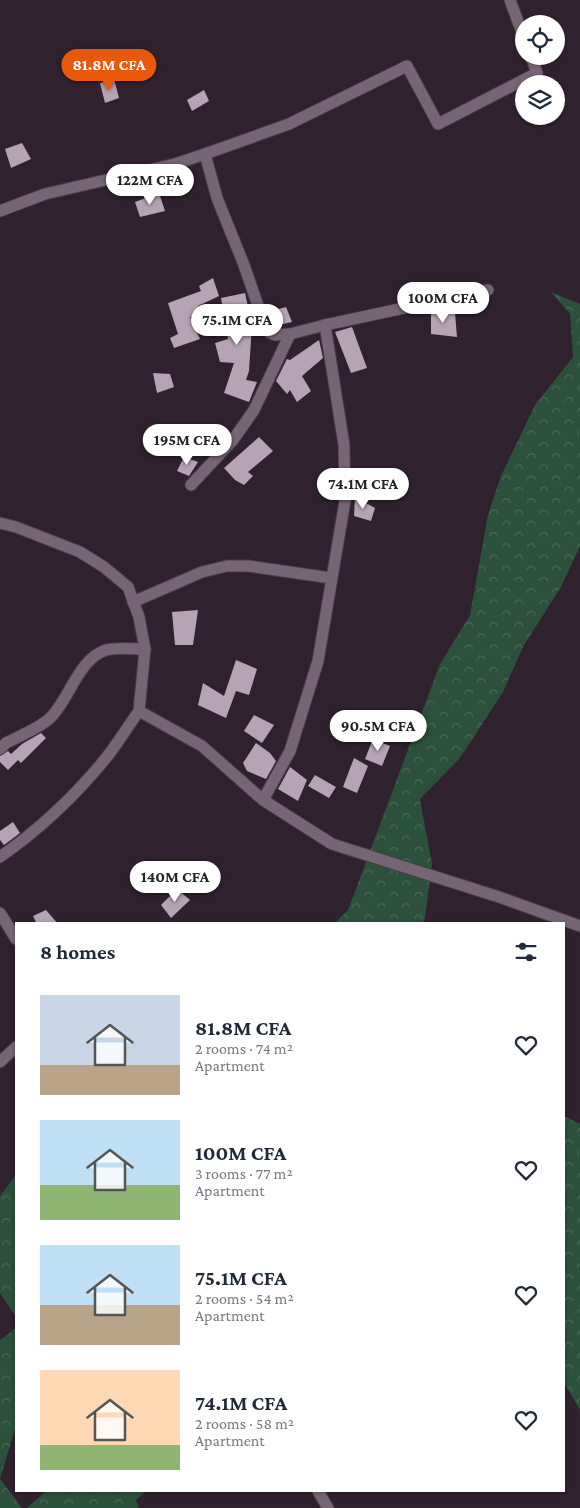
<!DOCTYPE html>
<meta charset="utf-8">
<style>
body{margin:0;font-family:"Crimson Pro",serif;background:#f2f2f3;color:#1f2937;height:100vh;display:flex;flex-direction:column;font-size:19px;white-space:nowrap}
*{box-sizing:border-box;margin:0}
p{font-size:16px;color:#747a83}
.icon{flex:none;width:28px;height:28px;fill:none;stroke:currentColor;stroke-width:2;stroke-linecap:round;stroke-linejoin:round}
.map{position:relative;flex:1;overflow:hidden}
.drawer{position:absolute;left:15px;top:922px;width:550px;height:570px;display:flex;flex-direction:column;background:#fff;border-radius:0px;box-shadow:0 1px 4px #0004}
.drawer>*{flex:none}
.tools{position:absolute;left:515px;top:15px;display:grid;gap:10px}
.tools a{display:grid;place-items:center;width:50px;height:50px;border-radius:50%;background:#fff;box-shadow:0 1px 4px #0004;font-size:25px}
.price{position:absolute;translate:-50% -42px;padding:0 11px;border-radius:18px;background:#fff;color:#222;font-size:16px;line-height:32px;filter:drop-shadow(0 1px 2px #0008)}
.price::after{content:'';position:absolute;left:50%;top:30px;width:15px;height:11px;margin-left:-8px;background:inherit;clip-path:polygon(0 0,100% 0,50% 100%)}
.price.active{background:#ea580c;color:#fff}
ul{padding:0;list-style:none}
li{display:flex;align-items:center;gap:15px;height:125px;padding:0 25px}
li span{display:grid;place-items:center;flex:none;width:140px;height:100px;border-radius:0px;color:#555}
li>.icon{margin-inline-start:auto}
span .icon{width:60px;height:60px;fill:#fffc;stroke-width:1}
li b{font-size:21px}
h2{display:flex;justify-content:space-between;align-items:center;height:60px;padding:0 25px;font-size:21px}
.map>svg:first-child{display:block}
.forest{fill:url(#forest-crowns)}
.building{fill:#b6a3b3}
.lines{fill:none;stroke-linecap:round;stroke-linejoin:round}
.minor-casing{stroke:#493c47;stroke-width:13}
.minor{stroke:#766574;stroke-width:11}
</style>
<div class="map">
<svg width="580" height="1508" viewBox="0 0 580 1508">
<defs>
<pattern id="forest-crowns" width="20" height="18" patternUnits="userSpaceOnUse" patternTransform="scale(1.25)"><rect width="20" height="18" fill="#2b503b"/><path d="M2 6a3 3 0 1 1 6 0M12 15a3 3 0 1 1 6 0" fill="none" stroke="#4a6957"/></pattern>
</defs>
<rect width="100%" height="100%" fill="#30212e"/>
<!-- forest -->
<g class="forest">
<path d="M551,292L580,304V546L561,587L524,645L503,692L460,758L420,799L432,864L425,918L422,924H334L348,910L440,664L470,615L488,515L501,476L535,405L573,357L570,314Z"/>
<path d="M564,1116L580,1124V1410L564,1383Z"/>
<path d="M16,1175V1317L0,1293V1196Z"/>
<path d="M16,1328V1426L0,1479L22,1508H0V1340Z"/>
<path d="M46,1491H146L136,1500L139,1508H27Z"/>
</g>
<!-- building -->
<g class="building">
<path d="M114,79L119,98L105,103L100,83Z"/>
<path d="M204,90L209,101L192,111L187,100Z"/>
<path d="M22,143L31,159L11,168L5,149Z"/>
<path d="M159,193L165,211L140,217L135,202Z"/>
<path d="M213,278L219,296L198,306L201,314L190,317L200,339L174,348L170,338L178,334L168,303L201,291L199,286Z"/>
<path d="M245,293L252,325L249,371L246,380L257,382L249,402L224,393L234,363L220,362L215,343L228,339L221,298Z"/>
<path d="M286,307L292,322L274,326L268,312Z"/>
<path d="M431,310L455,313L457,337L431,334Z"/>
<path d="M352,327L367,368L351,373L335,332Z"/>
<path d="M319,340L323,358L302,376L311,391L297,402L290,390L287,394L276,381L287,359L290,360Z"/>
<path d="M153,373L170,374L174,387L157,393Z"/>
<path d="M259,437L273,451L248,472L253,476L244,485L235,480L224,468Z"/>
<path d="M184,457L198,462L189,476L177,471Z"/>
<path d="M355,497L375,508L371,521L354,516Z"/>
<path d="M198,610L193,645H175L172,612Z"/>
<path d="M236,660L257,669L249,695L236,691L226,718L198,705L203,683L224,696Z"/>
<path d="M254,715L274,725L262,743L244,731Z"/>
<path d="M41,733L46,738L21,763L18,760L8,770L0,762V756L8,751L11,754L22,744Z"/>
<path d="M373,739L390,746L382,766L365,759Z"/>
<path d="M256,743L270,753L276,761L266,779L247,771L243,763Z"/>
<path d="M354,758L368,766L357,793L343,787Z"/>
<path d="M290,767L307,780L298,801L278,789Z"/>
<path d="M315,775L336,787L329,798L308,786Z"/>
<path d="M13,822L20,833L4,845L0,840V831Z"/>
<path d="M177,889L190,900L171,918L161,905Z"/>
<path d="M46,910L58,924H37L33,916Z"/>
</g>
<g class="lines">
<defs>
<g id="minor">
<path d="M510,0L524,38"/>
<path d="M205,154L217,198L244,265L266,329L270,333L275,335L290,334L325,325L488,290"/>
<path d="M0,211L45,194L175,164L205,154L289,124L407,66L438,124L537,73L531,56"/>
<path d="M191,485L233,440L254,410L290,334"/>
<path d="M0,523L16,527L80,552L104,567L128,587L139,617L145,649L139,711L202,746L263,800L332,844L499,897L580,926"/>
<path d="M133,602L202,572L227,566H248L331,578"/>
<path d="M0,749L6,743C18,737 41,727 50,718C69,700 79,658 106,650C117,647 133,649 145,649"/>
<path d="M263,800L290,751L318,661L345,501L344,445L325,325"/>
<path d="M0,857C40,829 75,796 106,758C118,743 128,726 139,711"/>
<path d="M0,913L16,939"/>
<path d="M0,1062L16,1047"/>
<path d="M318,1491L328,1508"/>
</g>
</defs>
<!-- minor casing -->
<use href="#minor" class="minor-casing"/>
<!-- minor -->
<use href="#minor" class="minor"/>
</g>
</svg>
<div class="tools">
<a><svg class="icon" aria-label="locate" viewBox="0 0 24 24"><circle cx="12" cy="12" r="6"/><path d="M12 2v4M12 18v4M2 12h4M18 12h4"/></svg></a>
<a><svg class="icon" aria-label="layers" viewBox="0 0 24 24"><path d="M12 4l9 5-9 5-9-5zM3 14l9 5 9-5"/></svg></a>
</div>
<b class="price active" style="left:109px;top:91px">81.8M CFA</b>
<b class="price" style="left:150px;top:206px">122M CFA</b>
<b class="price" style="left:443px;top:324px">100M CFA</b>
<b class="price" style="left:237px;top:346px">75.1M CFA</b>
<b class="price" style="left:187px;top:466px">195M CFA</b>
<b class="price" style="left:363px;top:510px">74.1M CFA</b>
<b class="price" style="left:378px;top:752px">90.5M CFA</b>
<b class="price" style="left:175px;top:903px">140M CFA</b>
<section class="drawer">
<h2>8 homes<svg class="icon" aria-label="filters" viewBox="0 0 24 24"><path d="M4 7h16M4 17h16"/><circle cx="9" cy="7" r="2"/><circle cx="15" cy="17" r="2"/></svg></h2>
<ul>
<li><span style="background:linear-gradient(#c9d6e8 70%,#b9a48a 0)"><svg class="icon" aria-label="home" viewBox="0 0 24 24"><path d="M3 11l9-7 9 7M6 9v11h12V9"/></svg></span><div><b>81.8M CFA</b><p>2 rooms · 74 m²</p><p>Apartment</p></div><svg class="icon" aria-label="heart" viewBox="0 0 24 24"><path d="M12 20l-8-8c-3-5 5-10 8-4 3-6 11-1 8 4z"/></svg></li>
<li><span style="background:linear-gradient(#bfe0f5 65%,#8fb573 0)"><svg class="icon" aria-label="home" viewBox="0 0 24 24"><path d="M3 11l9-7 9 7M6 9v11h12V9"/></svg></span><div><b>100M CFA</b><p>3 rooms · 77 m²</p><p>Apartment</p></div><svg class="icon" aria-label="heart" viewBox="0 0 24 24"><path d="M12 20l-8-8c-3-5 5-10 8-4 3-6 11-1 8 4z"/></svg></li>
<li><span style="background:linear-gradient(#bfe0f5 60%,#b9a48a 0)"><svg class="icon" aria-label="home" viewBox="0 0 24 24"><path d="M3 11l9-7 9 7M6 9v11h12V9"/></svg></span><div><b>75.1M CFA</b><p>2 rooms · 54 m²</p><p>Apartment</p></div><svg class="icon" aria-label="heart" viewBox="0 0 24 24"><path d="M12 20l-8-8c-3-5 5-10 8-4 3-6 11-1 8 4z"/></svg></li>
<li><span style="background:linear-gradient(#ffd9b3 75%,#8fb573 0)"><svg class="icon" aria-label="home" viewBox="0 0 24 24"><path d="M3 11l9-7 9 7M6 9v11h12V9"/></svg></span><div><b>74.1M CFA</b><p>2 rooms · 58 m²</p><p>Apartment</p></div><svg class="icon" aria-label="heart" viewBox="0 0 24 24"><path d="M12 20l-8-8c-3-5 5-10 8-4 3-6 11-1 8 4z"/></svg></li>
</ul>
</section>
</div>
